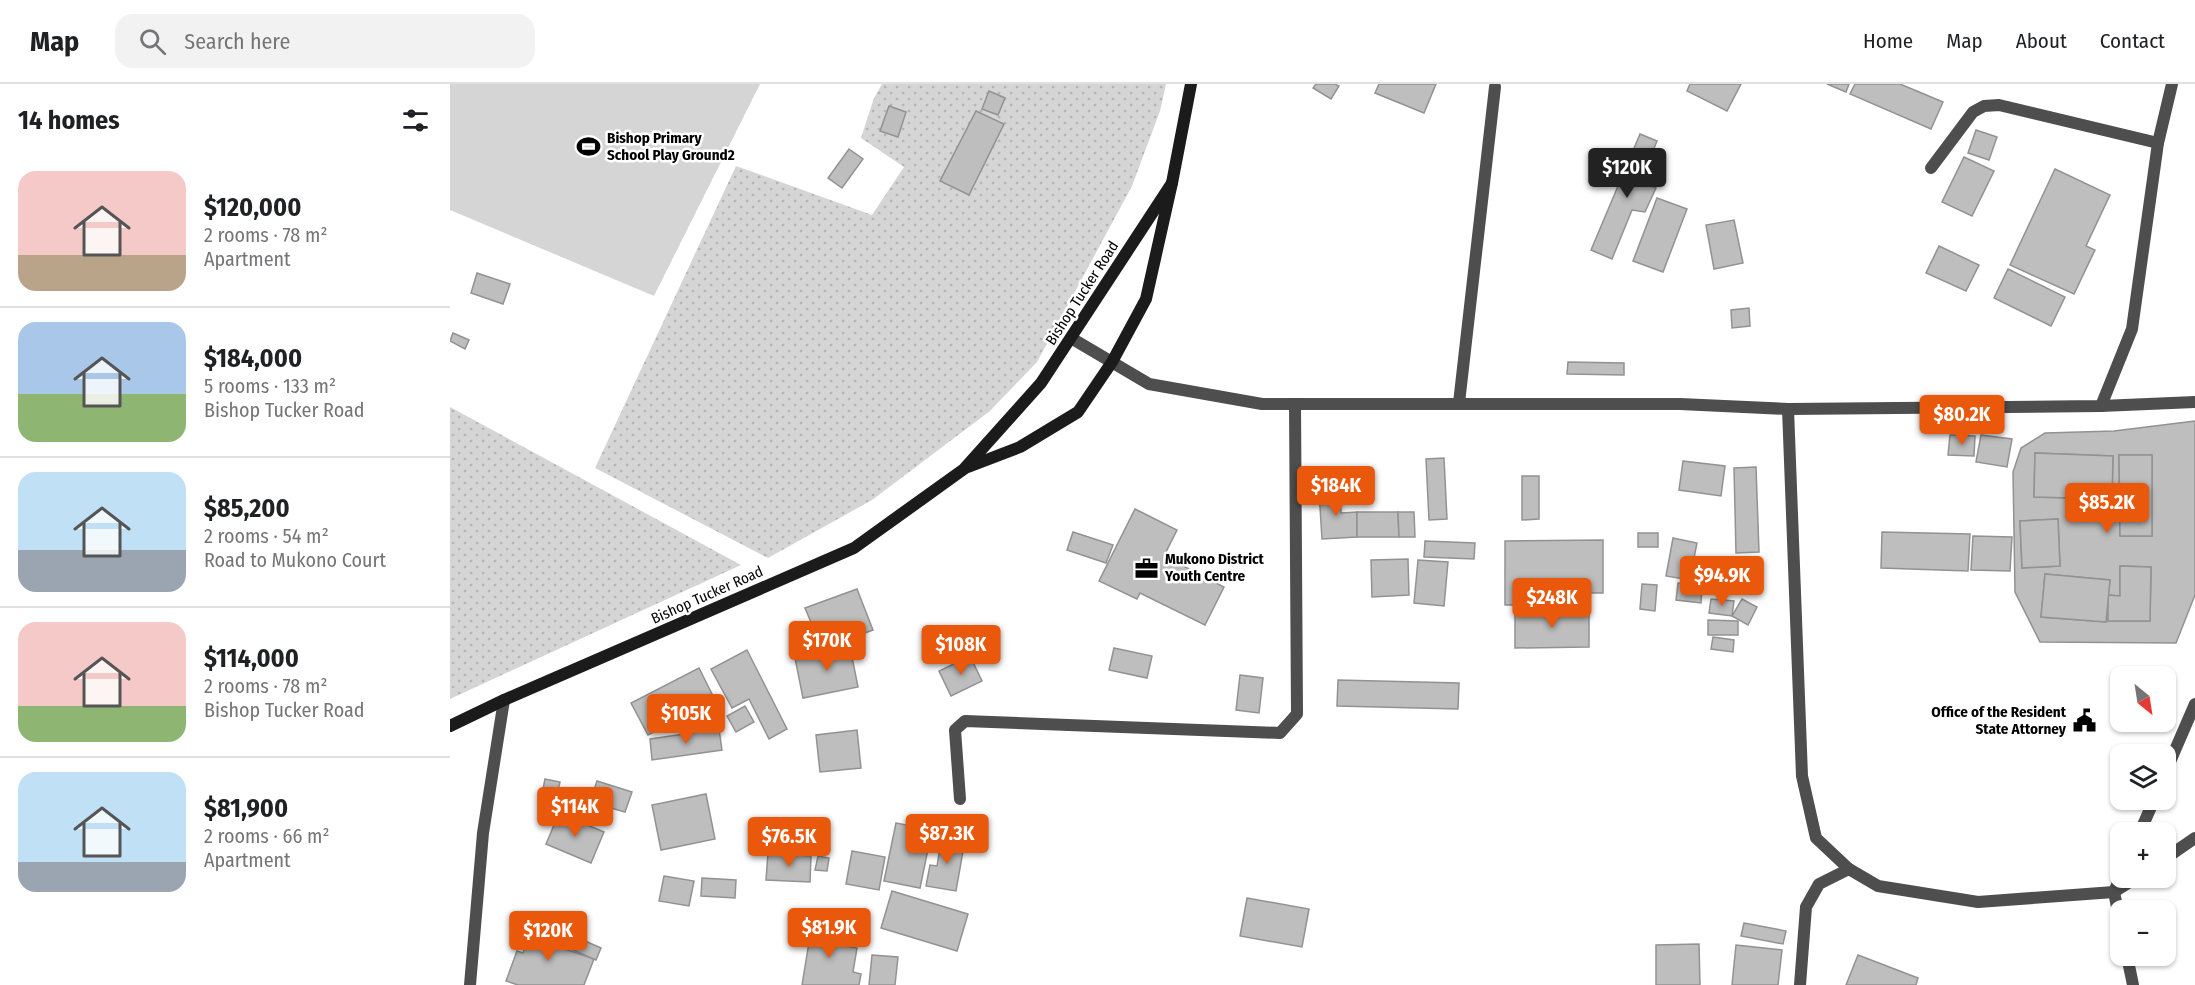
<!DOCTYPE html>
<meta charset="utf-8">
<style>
body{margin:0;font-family:"Fira Sans Condensed",sans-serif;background:#f2f2f2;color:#202124;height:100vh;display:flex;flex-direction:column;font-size:22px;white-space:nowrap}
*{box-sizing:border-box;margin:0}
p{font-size:20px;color:#757577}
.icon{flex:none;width:33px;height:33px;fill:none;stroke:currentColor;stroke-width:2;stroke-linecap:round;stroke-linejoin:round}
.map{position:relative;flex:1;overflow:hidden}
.drawer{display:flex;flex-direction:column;background:#fff;width:450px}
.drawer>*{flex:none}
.needle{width:39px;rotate:150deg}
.tools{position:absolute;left:1660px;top:582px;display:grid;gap:12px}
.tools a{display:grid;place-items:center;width:66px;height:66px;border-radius:12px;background:#fff;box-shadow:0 2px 4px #0004;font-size:30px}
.price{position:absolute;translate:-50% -51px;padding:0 14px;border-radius:6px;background:#ea580c;color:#fff;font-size:20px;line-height:39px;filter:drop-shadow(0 2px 3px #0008)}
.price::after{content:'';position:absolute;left:50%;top:36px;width:18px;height:14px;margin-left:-9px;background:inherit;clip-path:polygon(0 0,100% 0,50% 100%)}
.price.active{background:#222;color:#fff}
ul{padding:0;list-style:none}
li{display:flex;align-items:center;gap:18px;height:150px;padding:0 18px}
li+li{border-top:2px solid #e0e0e0}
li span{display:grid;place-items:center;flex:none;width:168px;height:120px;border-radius:18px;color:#555}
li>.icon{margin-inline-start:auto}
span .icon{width:72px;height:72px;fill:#fffc;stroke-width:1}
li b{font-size:26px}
h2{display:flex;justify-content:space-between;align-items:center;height:72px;padding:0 18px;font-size:26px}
header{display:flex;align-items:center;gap:36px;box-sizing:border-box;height:84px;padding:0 30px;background:#fff;border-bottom:2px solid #e0e0e0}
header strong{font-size:28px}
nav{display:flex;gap:33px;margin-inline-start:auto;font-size:21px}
.search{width:420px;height:54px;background:#f2f2f2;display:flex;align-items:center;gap:15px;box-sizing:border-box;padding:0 21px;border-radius:18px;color:#757577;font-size:22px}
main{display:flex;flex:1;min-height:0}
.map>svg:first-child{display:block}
.grass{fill:url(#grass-dots)}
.pitch{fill:#d5d5d5}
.building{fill:#bebebe;stroke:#929292;stroke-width:1.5;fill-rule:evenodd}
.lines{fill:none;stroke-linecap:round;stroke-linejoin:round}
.lane{stroke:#4e4e4e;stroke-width:12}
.street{stroke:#4e4e4e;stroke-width:12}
.secondary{stroke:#1b1b1b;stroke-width:12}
.labels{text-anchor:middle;stroke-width:5;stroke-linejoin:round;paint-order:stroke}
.poi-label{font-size:15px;font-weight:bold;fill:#000;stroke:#fff;text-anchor:start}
.street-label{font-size:15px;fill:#000;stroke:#fff}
</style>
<header>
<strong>Map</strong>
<div class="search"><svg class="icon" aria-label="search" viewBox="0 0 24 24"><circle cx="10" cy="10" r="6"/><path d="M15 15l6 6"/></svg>Search here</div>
<nav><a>Home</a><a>Map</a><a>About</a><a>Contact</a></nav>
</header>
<main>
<section class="drawer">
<h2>14 homes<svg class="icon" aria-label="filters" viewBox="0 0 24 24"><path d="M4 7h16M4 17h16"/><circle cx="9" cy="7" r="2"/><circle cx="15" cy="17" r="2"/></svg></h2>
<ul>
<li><span style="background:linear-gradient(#f6c9c9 70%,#b9a48a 0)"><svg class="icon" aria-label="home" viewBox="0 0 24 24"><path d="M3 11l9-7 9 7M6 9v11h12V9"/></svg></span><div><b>$120,000</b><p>2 rooms · 78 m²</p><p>Apartment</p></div></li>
<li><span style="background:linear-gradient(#a9c7e8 60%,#8fb573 0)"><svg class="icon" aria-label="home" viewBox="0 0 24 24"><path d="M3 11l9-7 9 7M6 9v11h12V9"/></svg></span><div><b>$184,000</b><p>5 rooms · 133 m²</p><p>Bishop Tucker Road</p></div></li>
<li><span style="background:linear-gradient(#bfe0f5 65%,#9aa5b1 0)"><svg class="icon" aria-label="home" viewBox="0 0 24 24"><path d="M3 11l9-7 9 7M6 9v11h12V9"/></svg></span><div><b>$85,200</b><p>2 rooms · 54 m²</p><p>Road to Mukono Court</p></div></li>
<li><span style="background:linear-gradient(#f6c9c9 70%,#8fb573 0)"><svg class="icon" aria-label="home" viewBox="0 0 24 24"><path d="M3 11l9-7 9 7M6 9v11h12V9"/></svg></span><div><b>$114,000</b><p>2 rooms · 78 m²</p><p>Bishop Tucker Road</p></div></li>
<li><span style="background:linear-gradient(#bfe0f5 75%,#9aa5b1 0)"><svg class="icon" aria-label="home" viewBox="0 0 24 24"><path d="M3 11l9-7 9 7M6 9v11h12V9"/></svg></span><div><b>$81,900</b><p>2 rooms · 66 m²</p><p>Apartment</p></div></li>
</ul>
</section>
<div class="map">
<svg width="1745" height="901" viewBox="0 0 1745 901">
<defs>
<pattern id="grass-dots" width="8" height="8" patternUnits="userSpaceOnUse" patternTransform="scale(1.5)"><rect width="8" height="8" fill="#d5d5d5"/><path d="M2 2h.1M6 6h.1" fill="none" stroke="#b5b5b5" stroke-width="1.8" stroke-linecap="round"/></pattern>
</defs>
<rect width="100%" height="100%" fill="#fff"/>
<!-- grass -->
<g class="grass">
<path d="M432,0H716L710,27L682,102L587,278L540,327L422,416L318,474L145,384L286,82L422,131L454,83L411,54L424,14Z"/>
<path d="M0,323L291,481L0,615Z"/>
</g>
<!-- pitch -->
<path class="pitch" d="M0,0H310L204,212L0,126Z"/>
<!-- building -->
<g class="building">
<path d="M866,0H885L889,2L881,15L863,4Z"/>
<path d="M929,0H986L974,29L925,9Z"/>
<path d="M1240,0H1291L1277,27L1237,7Z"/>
<path d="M1377,0H1399L1396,8Z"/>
<path d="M1405,0H1450L1493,18L1481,45L1400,10Z"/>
<path d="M539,7L555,14L548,31L532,25Z"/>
<path d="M439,22L456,28L448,53L430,47Z"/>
<path d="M526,27L554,40L519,111L490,97Z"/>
<path d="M1526,46L1547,53L1539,76L1518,69Z"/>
<path d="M1190,50L1207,57L1190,98L1206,104L1195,128L1182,126L1162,175L1141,166Z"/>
<path d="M399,65L413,75L392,104L378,94Z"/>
<path d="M1514,73L1544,87L1522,132L1492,118Z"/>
<path d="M1605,85L1660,111L1636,162L1645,166L1624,210L1560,181Z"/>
<path d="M1207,114L1237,125L1213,188L1183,177Z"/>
<path d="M1284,136L1293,179L1264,185L1256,141Z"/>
<path d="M1489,162L1529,181L1516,207L1476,189Z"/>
<path d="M1558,185L1615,213L1601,242L1544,214Z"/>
<path d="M27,189L60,200L53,220L21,209Z"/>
<path d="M1299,224L1300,242L1282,244L1281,226Z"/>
<path d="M3,249L19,256L15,265L0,257Z"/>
<path d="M1118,278L1174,279V291L1117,290Z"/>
<path d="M1745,337V511L1726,559L1590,558L1565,508L1563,388L1571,364L1595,349L1664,347ZM1585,369L1663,372L1662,415L1584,413ZM1669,371H1702V452H1670ZM1608,435L1610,482L1572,484L1570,437ZM1670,482L1701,483L1700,537H1658V512L1656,538L1591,533L1595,490L1660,496L1658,511L1670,512Z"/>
<path d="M1500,351L1525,352L1524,372L1498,371Z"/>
<path d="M1531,351L1562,355L1557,383L1526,378Z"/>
<path d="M1585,369L1663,372L1662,415L1584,413Z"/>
<path d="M1669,371H1702V452H1670Z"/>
<path d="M994,374L997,435L979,436L976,375Z"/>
<path d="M1233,377L1275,382L1271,412L1229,406Z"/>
<path d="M1306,383L1309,468L1286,469L1284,384Z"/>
<path d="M1072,392H1089V435L1072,436Z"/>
<path d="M890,406L891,429L907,428V453L872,455L869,407Z"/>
<path d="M685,425L727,446L714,472L774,503L755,541L690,509L687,515L649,497Z"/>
<path d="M907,428H948L949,453H907Z"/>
<path d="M948,428H964L965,453H949Z"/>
<path d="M1608,435L1610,482L1572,484L1570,437Z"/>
<path d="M623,448L663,461L656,479L617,466Z"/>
<path d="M1432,448L1520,450L1518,487L1431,484Z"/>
<rect x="1188" y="449" width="20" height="14"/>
<path d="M1523,452L1562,453L1560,487L1521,486Z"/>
<path d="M1223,454L1247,459L1243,479L1254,481L1251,498L1216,492Z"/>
<path d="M1153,456V509H1110L1109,521H1055V457Z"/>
<path d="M975,457L1025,459L1024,475L974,473Z"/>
<path d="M958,475L959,511L922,513L921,476Z"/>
<path d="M968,476L998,478L994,522L964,519Z"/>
<path d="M1670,482L1701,483L1700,537H1658V511L1670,512Z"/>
<path d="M1595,490L1660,496L1656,538L1591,533Z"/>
<path d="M1228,499L1252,502L1251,519L1226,516Z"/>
<path d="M1192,500L1207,501L1205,527L1190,525Z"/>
<path d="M407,505L423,546L372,565L355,524Z"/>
<path d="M1261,515L1284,517L1282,532L1259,529Z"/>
<path d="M1292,515L1307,523L1298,541L1282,532Z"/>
<path d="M1139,526V563L1065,564V528Z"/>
<path d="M1258,536L1288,537V551H1258Z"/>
<path d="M1263,553L1284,556L1283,568L1261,565Z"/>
<path d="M400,563L408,603L353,614L345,574Z"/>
<path d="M664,564L702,572L697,594L659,586Z"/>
<path d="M297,566L337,645L319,655L299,615L282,624L261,585Z"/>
<path d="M520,572L532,597L501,612L489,587Z"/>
<path d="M249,584L265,616L198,651L181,619Z"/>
<path d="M790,591L813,594L809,629L786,626Z"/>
<path d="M888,596L1009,599L1008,625L887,622Z"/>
<path d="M295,622L304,638L286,648L277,632Z"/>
<path d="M269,645L272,666L202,676L200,655Z"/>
<path d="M407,646L411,684L370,688L366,651Z"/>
<path d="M95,695L110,698L105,719L91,715Z"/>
<path d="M147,697L182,708L175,728L140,718Z"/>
<path d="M256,710L265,755L211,766L202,721Z"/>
<path d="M109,729L154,748L141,779L96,760Z"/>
<path d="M446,739L482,746L470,804L434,797Z"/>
<path d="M492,752L515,756L506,807L476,802L480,781L487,782Z"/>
<path d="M402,767L435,773L429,806L396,800Z"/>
<path d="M318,769L361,772L360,798L316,796Z"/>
<path d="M368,772L379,774L377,787L365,786Z"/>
<path d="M214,792L244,797L239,822L209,817Z"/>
<path d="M252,794L286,796L285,814L251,812Z"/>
<path d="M442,807L518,830L507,867L431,844Z"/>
<path d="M797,814L859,825L852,863L790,852Z"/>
<path d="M1294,839L1336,847L1333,860L1291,852Z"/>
<path d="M83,840L113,850L109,863L144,875L134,901H68L56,897L67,867L73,869Z"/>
<path d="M362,840L391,844L388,861L407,864L403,888L411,890L409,901H352Z"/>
<path d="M119,850L151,864L146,876L114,862Z"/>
<path d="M1249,860L1250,901H1206V861Z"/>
<path d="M1286,861L1332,866L1328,901H1282Z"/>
<path d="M422,871L448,873L445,901H419Z"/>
<path d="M1408,871L1468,894L1466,901H1396Z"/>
</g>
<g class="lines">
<!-- lane -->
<g class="lane">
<path d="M1481,84L1523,28L1534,22L1549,21L1708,59"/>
<path d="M1009,319L1045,3"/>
</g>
<!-- street -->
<g class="street">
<path d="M621,254L699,300L812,320H1230L1338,325L1651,322L1745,318"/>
<path d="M1651,322L1682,245L1708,59L1722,0"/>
<path d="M1338,325L1352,692L1366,754L1399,785L1428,802L1528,818L1664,808L1686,794"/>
<path d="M1716,687L1745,620"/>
<path d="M510,715L505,646L515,637L830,649L847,630L845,320"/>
<path d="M1690,748L1704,716"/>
<path d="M1716,774L1745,754"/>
<path d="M1671,792L1664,808L1671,843"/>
<path d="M1677,872L1683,901"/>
<path d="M20,901L33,749L54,616"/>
<path d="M1350,901L1356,823L1369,800L1399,785"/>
</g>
<!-- secondary -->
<g class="secondary">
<path d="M518,383L570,363L628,328L662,278L696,215L722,99L741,0"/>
<path d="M0,642L54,616L404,464L514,385L591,299L722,99"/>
</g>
</g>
<!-- icons -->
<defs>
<symbol id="stadium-bare" viewBox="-9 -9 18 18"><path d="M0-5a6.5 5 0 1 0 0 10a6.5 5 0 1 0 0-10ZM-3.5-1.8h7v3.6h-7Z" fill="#000" stroke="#fff" stroke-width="2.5" paint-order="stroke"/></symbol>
<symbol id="office-bare" viewBox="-9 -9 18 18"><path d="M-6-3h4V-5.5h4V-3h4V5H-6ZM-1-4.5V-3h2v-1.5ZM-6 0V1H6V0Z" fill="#000" stroke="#fff" stroke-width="2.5" paint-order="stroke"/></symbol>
<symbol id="civic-bare" viewBox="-9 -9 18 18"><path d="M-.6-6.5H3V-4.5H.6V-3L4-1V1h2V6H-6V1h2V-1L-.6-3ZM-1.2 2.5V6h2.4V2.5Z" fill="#000" stroke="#fff" stroke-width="2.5" paint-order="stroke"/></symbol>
</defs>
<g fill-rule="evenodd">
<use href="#stadium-bare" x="122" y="46" width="33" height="33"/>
<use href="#office-bare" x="680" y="468" width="33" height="33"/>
<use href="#civic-bare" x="1618" y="620" width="33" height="33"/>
</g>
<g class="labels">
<!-- poi labels -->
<g class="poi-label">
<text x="157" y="59">Bishop Primary<tspan x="157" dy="17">School Play Ground2</tspan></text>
<text x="715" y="480">Mukono District<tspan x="715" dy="17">Youth Centre</tspan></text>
<text x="1616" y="633" text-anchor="end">Office of the Resident<tspan x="1616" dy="17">State Attorney</tspan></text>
</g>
<!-- street labels -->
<g class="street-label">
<text transform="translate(632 209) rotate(-57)" y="5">Bishop Tucker Road</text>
<text transform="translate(257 511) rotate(-24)" y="5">Bishop Tucker Road</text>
</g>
</g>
</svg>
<div class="tools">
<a><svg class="needle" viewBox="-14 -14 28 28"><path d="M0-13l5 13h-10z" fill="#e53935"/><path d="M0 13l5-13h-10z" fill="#757577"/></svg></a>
<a><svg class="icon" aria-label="layers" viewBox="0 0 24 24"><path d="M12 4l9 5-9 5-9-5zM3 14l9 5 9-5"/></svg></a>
<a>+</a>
<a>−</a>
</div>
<b class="price active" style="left:1177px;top:115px">$120K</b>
<b class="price" style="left:1512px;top:362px">$80.2K</b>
<b class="price" style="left:886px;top:433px">$184K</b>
<b class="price" style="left:1657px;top:450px">$85.2K</b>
<b class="price" style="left:1272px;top:523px">$94.9K</b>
<b class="price" style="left:1102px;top:545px">$248K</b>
<b class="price" style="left:377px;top:588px">$170K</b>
<b class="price" style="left:511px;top:592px">$108K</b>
<b class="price" style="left:236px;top:661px">$105K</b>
<b class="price" style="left:125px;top:754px">$114K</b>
<b class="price" style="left:497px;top:781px">$87.3K</b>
<b class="price" style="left:339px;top:784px">$76.5K</b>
<b class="price" style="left:379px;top:875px">$81.9K</b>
<b class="price" style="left:98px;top:878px">$120K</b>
</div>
</main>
